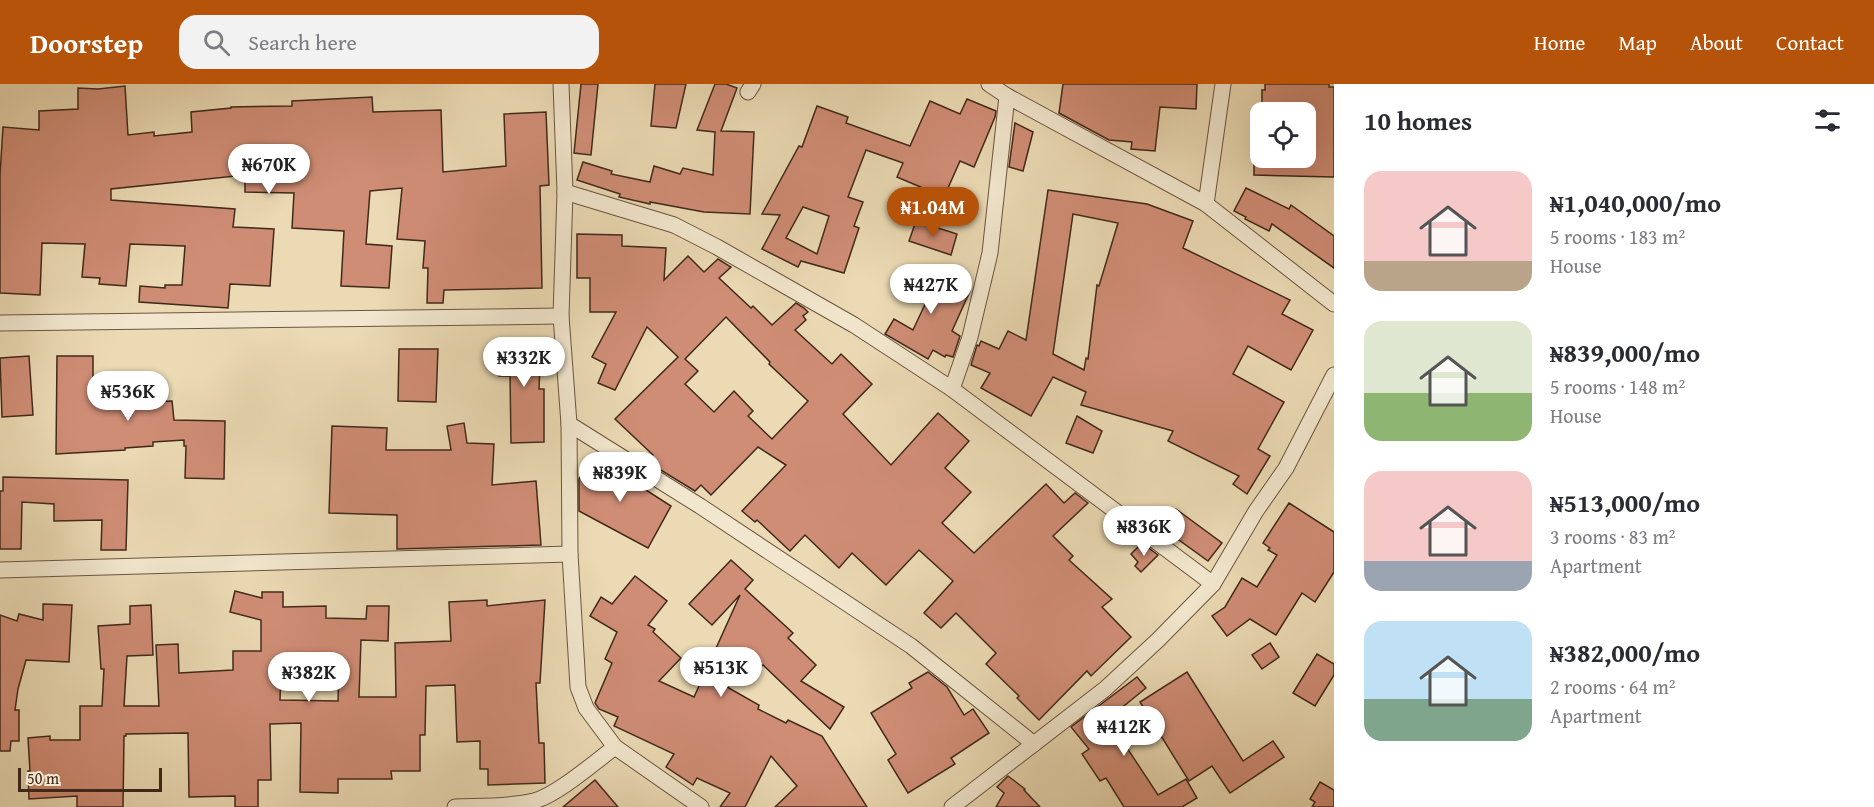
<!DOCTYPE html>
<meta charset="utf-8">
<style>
body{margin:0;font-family:"Gentium Book Plus",serif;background:#f2f2f3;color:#2b2b33;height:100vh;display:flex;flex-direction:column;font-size:22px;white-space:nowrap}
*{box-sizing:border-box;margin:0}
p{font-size:20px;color:#7c7c81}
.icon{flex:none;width:33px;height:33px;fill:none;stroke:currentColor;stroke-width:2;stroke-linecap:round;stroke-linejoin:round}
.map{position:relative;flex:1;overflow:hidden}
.drawer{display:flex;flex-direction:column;background:#fff;width:540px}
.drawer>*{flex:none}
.tools{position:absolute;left:1250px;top:18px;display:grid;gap:12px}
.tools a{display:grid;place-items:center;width:66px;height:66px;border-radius:12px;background:#fff;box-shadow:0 6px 24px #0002;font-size:30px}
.scale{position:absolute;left:18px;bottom:15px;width:144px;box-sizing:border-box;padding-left:6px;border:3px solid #412919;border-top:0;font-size:16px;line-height:21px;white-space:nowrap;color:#412919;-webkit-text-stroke:4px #f2e7ce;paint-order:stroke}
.price{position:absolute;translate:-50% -51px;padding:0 14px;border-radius:21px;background:#fff;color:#222;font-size:20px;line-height:39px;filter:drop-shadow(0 2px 3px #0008)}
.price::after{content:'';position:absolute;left:50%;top:36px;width:18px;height:14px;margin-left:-9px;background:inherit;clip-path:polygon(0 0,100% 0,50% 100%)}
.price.on{background:#b45309;color:#fff}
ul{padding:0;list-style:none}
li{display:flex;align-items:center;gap:18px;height:150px;padding:0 30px}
li span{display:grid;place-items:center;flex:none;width:168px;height:120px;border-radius:18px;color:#555}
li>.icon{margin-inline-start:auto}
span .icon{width:72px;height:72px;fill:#fffc;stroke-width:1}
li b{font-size:26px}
h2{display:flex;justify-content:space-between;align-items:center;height:72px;padding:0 30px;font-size:26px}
header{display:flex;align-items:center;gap:36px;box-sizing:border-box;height:84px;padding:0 30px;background:#b45309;color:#fff}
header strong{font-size:28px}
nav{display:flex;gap:33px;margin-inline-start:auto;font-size:21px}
.search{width:420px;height:54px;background:#f2f2f3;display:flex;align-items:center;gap:15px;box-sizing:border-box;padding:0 21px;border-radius:18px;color:#7c7c81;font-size:22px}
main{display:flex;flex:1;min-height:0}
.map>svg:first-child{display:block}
.building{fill:#d08d76;stroke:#412919;stroke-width:1.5;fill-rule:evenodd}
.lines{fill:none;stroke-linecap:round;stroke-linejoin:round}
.street-casing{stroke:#6c5540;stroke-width:17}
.street{stroke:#f2e7ce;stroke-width:15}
</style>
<header>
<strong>Doorstep</strong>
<div class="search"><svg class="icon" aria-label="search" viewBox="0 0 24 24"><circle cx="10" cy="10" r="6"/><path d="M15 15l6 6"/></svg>Search here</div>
<nav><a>Home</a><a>Map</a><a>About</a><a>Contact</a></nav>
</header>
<main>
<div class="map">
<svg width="1334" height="723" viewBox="0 0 1334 723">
<rect width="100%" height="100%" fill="#ebdab4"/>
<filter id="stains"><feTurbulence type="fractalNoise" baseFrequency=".00333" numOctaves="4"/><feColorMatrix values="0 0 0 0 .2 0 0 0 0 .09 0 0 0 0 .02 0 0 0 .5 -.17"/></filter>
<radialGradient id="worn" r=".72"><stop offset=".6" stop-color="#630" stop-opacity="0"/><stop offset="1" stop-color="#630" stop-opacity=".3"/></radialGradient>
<!-- building -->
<g class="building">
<path d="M581,0H598L591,71L574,69Z"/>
<path d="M655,0H686L676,44L651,42Z"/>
<path d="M715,0H726L737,4L721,47L754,48L750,130L704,128L650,118V120L619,113L620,110L577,96L583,78L612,87L611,90L650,98L654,82L680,90L683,84L713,91L715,48L697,46Z"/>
<path d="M1063,0H1197L1196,25L1160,23L1155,67L1131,65L1132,58L1109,56L1059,29Z"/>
<path d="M1265,0H1329V3H1334V93L1254,91V74H1305V28H1262V6H1265Z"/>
<path d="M125,2L128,51L154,48V52L192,48L191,28L231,24V23L292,22V17L372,13L373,28L441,26L443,88L506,82L504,30L546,28L549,101L540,102L542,204L444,206L443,219H427L428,184H423L425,157L397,155L402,104L370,107L366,160L392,162L389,204L341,202L344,147L292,144L294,109L245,108V91L111,105V116L235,125L233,143L274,145L270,202L230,200L228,224L139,218L140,202L165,204V201H182L185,162L130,160L126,202L99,200L100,194L82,193L85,160L42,159L40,211L0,209V91L3,43L39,46V27L78,25V4L98,5Z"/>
<path d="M967,15L996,27L995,33L974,83L960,77L944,113L897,93L903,79L866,66L848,113L863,118L854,142L859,144L844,189L801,177L798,183L762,165L780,131L762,130L799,62L802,63L817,22L848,33L846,39L910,62L930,17L960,30ZM803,123L829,132L817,170L786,154Z"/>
<path d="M1015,39L1033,48L1023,87L1009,83Z"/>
<path d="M1246,104L1289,125L1291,121L1334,152V184L1272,140L1269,147L1245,135L1246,133L1234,127Z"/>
<path d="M1048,106L1147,120L1193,137L1183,164L1290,216L1282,230L1313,246L1291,286L1248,262L1233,290L1284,318L1258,365L1270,372L1247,410L1233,400L1239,392L1168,357L1173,347L1081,321L1086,308L1053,293L1031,332L981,304L990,289L971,281L977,261L979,262L981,257L999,265L1008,247L1026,256ZM1073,130L1118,139L1099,202L1097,201L1088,275L1086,274L1084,286L1053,270Z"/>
<path d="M916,137L957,150L951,171L909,157Z"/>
<path d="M577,150L622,151V162L666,164L664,196L688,172L704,188L718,175L731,183L719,194L751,224L753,222L772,241L796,219L804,224L808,228L803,232L806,236L795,246L832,280L841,270L872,300L843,330L891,381L938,329L969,357L945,384L971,408L942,439L974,469L1046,400L1064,419L1075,409L1088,419L1053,452L1073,472L1069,476L1112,515L1102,523L1131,553L1091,592L1087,587L1039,636L1017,614L1019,612L986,580L996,569L956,529L941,544L924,529L953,497L919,466L886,501L852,469L839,484L805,451L790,467L757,436L755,438L742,427L786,381L758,363L711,411L701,401L695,407L654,382L648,376L653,371L615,335L678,273L647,243L615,306L598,299L606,280L592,273L616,228H590V194H577ZM726,233L770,278L769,280L808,317L772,355L748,332L753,327L734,307L714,328L685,300L698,287L685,275Z"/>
<path d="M903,186L936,197L941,188L957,195L955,200L970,207L952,247L960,252L953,273L946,271L945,273L933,266L928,275L885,250L894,235L913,246L927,216L896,206Z"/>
<path d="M501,254L541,255L539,305H544V358L511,359L510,292H499Z"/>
<path d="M399,265H438L436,318L398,317Z"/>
<path d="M29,272L33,331L2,333L0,274Z"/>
<path d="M57,272H93V300L122,298L123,319L172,317L174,336L225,337L224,395L185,394L186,362H184V356L153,358V362L125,364V366L56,370Z"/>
<path d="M1077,332L1102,347L1093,369L1066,359Z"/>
<path d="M464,339L467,359L494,360L492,401L536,397L541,461L397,465V431L329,429L332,342L387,344L386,366H451L447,342Z"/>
<path d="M593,372L671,422L648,464L579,427V395Z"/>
<path d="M3,393L128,396L126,466H101L102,436L54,437V420L22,418L21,465H0V407H3Z"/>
<path d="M1289,419L1334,448V488L1315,518L1302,509L1276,551L1250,535L1227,552L1212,532L1225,523L1242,494L1257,503L1277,471L1268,466L1270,464L1263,459Z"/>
<path d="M1176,425L1222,459L1208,477L1176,454L1172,457L1160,448Z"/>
<path d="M1142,459L1158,471L1141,488L1135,482L1138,478L1131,470Z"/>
<path d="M731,476L753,496L745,505L793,549L788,554L816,581L801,597L844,623L830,645L763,581L758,585L749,576L727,603L759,621L758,625L786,639L788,636L822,652L867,723H775L797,702L771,672L745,723H720L730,709L697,694L693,701L666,683L674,670L614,642L618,633L599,625L595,619L612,579L605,575L617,548L590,532L601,513L612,520L635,492L667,517L648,541L655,545L653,548L681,574L659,597L694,613L740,511L712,541L689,520Z"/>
<path d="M235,507L262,514V508H283V523L326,522V534L366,535L367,522H389L388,557L361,556L359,613H396L395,559L451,557L449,518L487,516V522L545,516L540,599H536L539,659H544L545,699L488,701V685H480V657L457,658L455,601L426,602L425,651H420V687H391L392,695H338V709L300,708L301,639L270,640L271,696H258V723H235V712L189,713L188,649L126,650V652H124L123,723H77V712L29,715L28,687H30L28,654L50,652V656H80V622H102L104,585H101L98,542L130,540V522L151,521L153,571L127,572L124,622H159L156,561L178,560L179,589L233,586V567H261V536L230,528ZM281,584H339L338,617L280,616Z"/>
<path d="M43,520L72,521L69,578L26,576L18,605L15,626H19V657H11L10,667H0V531L17,537L19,530L43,536Z"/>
<path d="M1270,559L1279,573L1262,585L1252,571Z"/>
<path d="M1317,570L1334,580V591L1315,622L1293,609Z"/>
<path d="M928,588L947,603L964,631L973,625L989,649L951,674L955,680L908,709L888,676L896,670L871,629L912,604L909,599Z"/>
<path d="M1187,588L1243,677L1273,657L1284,673L1230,709L1212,682L1189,697L1140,618Z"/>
<path d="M1137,593L1146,604L1108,635L1158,711L1186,695L1197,714L1182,723H1124L1106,694L1100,697L1082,670L1089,665L1071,643Z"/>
<path d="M1008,692L1025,705L1024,706L1040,723H996L1004,709L997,703Z"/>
<path d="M595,696L618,723H563Z"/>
<path d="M1320,698L1334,706V723H1312L1315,718L1310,715Z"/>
</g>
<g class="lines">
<defs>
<g id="street">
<path d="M561,0L565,108L561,232L569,340L570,470L578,603L586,624L615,663L701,723"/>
<path d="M989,0L1007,12L1206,120L1334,220"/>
<path d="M748,8L753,0"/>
<path d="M565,108L674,141L717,163L854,241L952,305L1213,500"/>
<path d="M1206,120L1223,0"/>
<path d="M0,239L561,232"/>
<path d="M952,305L970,253L990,169L1007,12"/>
<path d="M569,340L700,422L911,562L1034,660"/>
<path d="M0,486L570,470"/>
<path d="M455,723C481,722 510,723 534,717C557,711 595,678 615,663"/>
<path d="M952,723L1105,605L1158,556L1213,500L1256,427L1286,384L1334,291"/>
</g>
</defs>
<!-- street casing -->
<use href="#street" class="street-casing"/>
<!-- street -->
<use href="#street" class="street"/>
</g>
<rect width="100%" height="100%" filter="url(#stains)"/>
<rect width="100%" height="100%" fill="url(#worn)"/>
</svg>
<div class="tools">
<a><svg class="icon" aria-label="locate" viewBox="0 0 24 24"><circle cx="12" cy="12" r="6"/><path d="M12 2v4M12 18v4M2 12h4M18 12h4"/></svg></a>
</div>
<div class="scale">50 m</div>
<b class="price" style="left:269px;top:111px">₦670K</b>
<b class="price on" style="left:933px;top:154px">₦1.04M</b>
<b class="price" style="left:931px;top:231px">₦427K</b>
<b class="price" style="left:524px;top:304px">₦332K</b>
<b class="price" style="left:128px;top:338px">₦536K</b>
<b class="price" style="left:620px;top:419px">₦839K</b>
<b class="price" style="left:1144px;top:473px">₦836K</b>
<b class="price" style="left:721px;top:614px">₦513K</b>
<b class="price" style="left:309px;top:619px">₦382K</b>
<b class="price" style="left:1124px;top:673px">₦412K</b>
</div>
<section class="drawer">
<h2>10 homes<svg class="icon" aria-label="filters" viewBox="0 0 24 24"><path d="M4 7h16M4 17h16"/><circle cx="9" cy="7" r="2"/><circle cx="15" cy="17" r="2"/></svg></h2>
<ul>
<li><span style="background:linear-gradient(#f6c9c9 75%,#b9a48a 0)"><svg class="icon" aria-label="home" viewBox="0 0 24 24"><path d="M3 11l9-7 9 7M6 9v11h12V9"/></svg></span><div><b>₦1,040,000/mo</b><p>5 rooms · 183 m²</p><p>House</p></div></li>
<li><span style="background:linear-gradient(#dfe7d0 60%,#8fb573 0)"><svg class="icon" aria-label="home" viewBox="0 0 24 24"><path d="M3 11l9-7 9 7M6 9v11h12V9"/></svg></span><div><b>₦839,000/mo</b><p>5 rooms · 148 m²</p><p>House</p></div></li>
<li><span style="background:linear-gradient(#f6c9c9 75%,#9aa5b1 0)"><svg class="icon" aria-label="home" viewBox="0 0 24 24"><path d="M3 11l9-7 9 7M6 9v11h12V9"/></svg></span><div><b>₦513,000/mo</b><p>3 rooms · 83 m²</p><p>Apartment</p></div></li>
<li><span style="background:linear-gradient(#bfe0f5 65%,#7fa58c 0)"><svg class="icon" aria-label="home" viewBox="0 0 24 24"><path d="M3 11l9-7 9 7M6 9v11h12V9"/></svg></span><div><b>₦382,000/mo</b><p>2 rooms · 64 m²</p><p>Apartment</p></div></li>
</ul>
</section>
</main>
